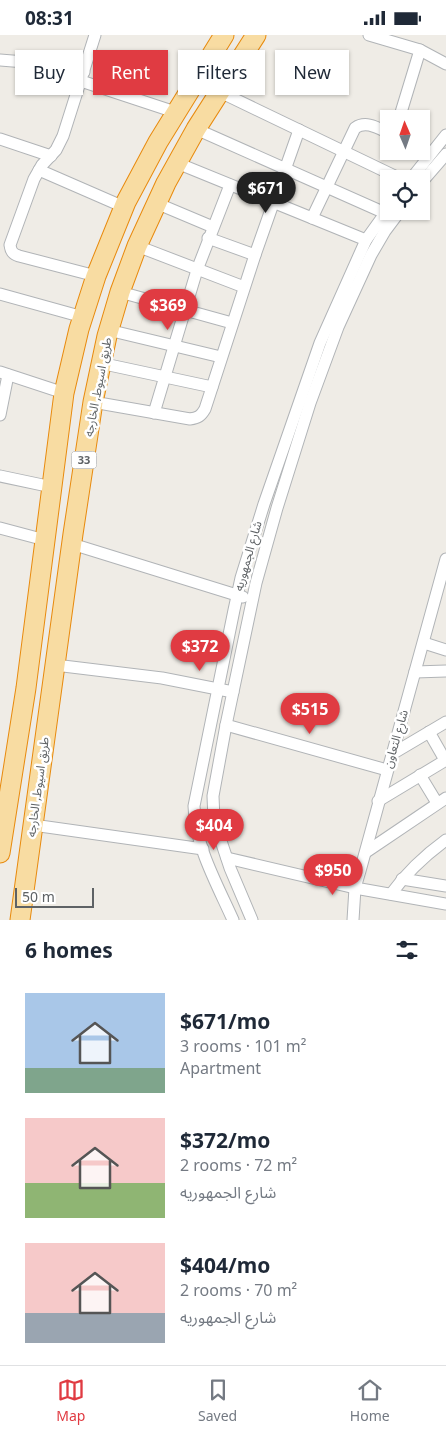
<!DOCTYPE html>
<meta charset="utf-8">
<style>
body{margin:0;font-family:"Noto Sans","Noto Sans Arabic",sans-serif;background:#f6f6f7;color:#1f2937;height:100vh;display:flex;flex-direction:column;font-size:19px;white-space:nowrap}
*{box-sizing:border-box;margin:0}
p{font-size:16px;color:#747a83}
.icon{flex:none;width:28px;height:28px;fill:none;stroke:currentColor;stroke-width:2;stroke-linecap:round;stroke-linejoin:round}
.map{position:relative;height:885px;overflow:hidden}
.panel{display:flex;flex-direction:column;background:#fff;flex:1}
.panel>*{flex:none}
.banner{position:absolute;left:15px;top:15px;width:416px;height:45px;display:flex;gap:10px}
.needle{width:32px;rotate:358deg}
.fabs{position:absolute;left:380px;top:75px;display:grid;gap:10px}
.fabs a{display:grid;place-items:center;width:50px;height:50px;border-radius:0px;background:#fff;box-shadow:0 1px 4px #0004;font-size:25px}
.scale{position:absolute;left:15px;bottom:12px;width:79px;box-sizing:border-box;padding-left:5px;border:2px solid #5e6265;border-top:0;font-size:14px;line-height:18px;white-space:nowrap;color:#5e6265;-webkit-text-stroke:4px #fff;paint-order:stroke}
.price{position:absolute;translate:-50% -42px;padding:0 11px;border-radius:18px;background:#e03b42;color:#fff;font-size:16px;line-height:32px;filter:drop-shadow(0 1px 2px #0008)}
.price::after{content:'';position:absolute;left:50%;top:30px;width:15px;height:11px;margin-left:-8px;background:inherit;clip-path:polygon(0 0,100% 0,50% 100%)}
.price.selected{background:#222;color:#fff}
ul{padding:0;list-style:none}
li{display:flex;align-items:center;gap:15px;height:125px;padding:0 25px}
li span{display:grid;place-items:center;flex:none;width:140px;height:100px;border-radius:0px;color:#555}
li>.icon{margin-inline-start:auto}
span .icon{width:60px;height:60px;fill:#fffc;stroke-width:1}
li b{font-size:21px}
h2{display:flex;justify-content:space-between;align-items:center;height:60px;padding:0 25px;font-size:21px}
.chip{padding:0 18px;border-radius:0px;background:#fff;box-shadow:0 1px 4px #0004;font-size:18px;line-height:45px}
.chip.selected{background:#e03b42;color:#fff}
.status{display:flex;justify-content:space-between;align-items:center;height:35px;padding:0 25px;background:#fff;direction:ltr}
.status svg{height:14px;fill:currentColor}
.dock{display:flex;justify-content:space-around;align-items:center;height:70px;border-top:1px solid #e0e1e3;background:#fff;font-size:14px;color:#747a83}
.dock a{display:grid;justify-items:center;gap:2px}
.dock .selected{color:#e03b42}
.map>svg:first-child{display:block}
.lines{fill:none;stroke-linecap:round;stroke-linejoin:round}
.minor-casing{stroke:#b1b4b7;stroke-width:13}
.trunk-casing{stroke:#e88a0d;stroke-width:21}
.minor{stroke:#fff;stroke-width:11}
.trunk{stroke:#f8dca2;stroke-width:19}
.labels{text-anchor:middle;stroke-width:5;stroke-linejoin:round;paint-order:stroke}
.shield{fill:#fff;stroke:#8e9193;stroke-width:1}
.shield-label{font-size:11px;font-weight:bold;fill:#5e6265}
.street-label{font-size:12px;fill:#5e6265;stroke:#fff}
</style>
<div class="status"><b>08:31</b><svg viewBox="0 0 49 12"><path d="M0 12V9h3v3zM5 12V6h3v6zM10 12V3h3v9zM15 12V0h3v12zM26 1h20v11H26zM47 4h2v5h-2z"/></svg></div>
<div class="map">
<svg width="446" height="885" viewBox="0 0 446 885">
<rect width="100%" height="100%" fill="#efece6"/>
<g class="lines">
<defs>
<g id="minor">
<path d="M95,0L63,101L56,115L42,130L34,144L10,210C11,217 13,219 19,221L96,241"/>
<path d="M369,0L420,15L446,29"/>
<path d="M0,25L37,28L84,37"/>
<path d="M81,46L175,77"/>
<path d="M220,57L401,144"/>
<path d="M399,84L420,15"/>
<path d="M196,94L385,178"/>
<path d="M0,104L51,121"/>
<path d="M177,128L366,205"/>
<path d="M39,135L124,172"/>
<path d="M411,144L446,100"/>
<path d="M421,148L446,119"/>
<path d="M156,168L213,192"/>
<path d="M312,183L355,93C366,85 378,93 389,98"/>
<path d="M208,203L255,220"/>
<path d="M137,211L244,252"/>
<path d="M120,257L232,288"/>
<path d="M0,259L83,282"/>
<path d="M108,295L221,322"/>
<path d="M100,328L212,352"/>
<path d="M0,337L64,358"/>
<path d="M93,367L190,384C198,383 201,381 205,374L255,220L299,95"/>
<path d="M154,378L197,235L230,150"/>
<path d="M0,380L8,340"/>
<path d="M0,441L52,452"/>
<path d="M0,493L45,505"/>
<path d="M72,509L243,562"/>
<path d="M424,608L446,615"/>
<path d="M55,630L162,643L233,657"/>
<path d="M415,637L446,636"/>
<path d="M226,690L387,735"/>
<path d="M429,697L445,725"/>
<path d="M392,719L446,687"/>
<path d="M420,740L437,768"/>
<path d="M378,766L446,725"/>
<path d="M33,790L203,814"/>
<path d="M366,817L446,763"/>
<path d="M227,823L355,853L446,869"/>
<path d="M402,844L446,851"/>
<path d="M391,859C407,837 424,821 446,805"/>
<path d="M233,885C217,849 195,811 194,771L234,575L241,543L264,469L320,308L366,205L389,173"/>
<path d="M252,885L230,833L214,785L213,761L226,690L256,548L277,473L310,368L338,292L371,220L385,196L400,176"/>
<path d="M353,885L355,853L360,836L446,524"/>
</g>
<g id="trunk">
<path d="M0,818L26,653L64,358L79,294L96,241L126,167L158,107L224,0"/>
<path d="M20,885L73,499L93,367L107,301L120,257L137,211L166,148L196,94L256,0"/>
</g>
</defs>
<!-- minor casing -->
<use href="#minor" class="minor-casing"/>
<!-- trunk casing -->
<use href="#trunk" class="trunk-casing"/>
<!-- minor -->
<use href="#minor" class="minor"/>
<!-- trunk -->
<use href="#trunk" class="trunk"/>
</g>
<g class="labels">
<!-- shield labels -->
<rect class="shield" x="71.5" y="416.5" width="25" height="17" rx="4"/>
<g class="shield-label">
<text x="84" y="429">33</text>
</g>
<!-- street labels -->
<g class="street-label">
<text transform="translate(98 352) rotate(-79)" y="4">طريق اسيوط, الخارجه</text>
<text transform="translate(248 521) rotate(-74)" y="4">شارع الجمهوريه</text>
<text transform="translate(396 704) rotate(-74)" y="4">شارع التعاون</text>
<text transform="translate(38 752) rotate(-82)" y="4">طريق اسيوط, الخارجه</text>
</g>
</g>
</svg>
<div class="fabs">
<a><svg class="needle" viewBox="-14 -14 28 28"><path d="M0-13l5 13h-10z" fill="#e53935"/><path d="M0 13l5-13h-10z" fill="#747a83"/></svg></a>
<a><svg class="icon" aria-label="locate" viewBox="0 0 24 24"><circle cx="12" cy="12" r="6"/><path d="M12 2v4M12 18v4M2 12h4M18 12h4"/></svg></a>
</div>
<div class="scale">50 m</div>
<b class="price selected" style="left:266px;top:179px">$671</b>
<b class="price" style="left:168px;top:296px">$369</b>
<b class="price" style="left:200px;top:637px">$372</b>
<b class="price" style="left:310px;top:700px">$515</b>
<b class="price" style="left:214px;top:816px">$404</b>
<b class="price" style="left:333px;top:861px">$950</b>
<div class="banner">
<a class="chip">Buy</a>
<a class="chip selected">Rent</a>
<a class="chip">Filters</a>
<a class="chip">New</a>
</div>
</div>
<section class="panel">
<h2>6 homes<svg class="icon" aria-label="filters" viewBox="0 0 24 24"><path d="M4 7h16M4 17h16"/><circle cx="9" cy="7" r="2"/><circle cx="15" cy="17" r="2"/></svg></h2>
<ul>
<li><span style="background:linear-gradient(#a9c7e8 75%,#7fa58c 0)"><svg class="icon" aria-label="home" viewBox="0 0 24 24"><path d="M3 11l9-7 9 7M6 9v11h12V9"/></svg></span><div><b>$671/mo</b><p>3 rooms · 101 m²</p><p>Apartment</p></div></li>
<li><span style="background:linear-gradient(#f6c9c9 65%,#8fb573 0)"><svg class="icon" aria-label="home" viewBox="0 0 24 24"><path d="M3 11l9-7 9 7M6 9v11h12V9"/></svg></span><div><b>$372/mo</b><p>2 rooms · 72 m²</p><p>شارع الجمهوريه</p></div></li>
<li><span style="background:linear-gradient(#f6c9c9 70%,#9aa5b1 0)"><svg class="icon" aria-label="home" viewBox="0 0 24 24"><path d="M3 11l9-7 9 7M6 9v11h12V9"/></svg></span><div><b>$404/mo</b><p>2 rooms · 70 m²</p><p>شارع الجمهوريه</p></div></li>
</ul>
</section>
<nav class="dock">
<a class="selected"><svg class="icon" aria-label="map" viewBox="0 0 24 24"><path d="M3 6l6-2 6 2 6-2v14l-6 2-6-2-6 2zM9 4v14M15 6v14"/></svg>Map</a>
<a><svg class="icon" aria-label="saved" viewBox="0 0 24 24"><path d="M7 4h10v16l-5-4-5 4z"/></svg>Saved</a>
<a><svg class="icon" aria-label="home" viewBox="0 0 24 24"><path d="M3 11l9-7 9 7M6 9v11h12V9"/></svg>Home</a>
</nav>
